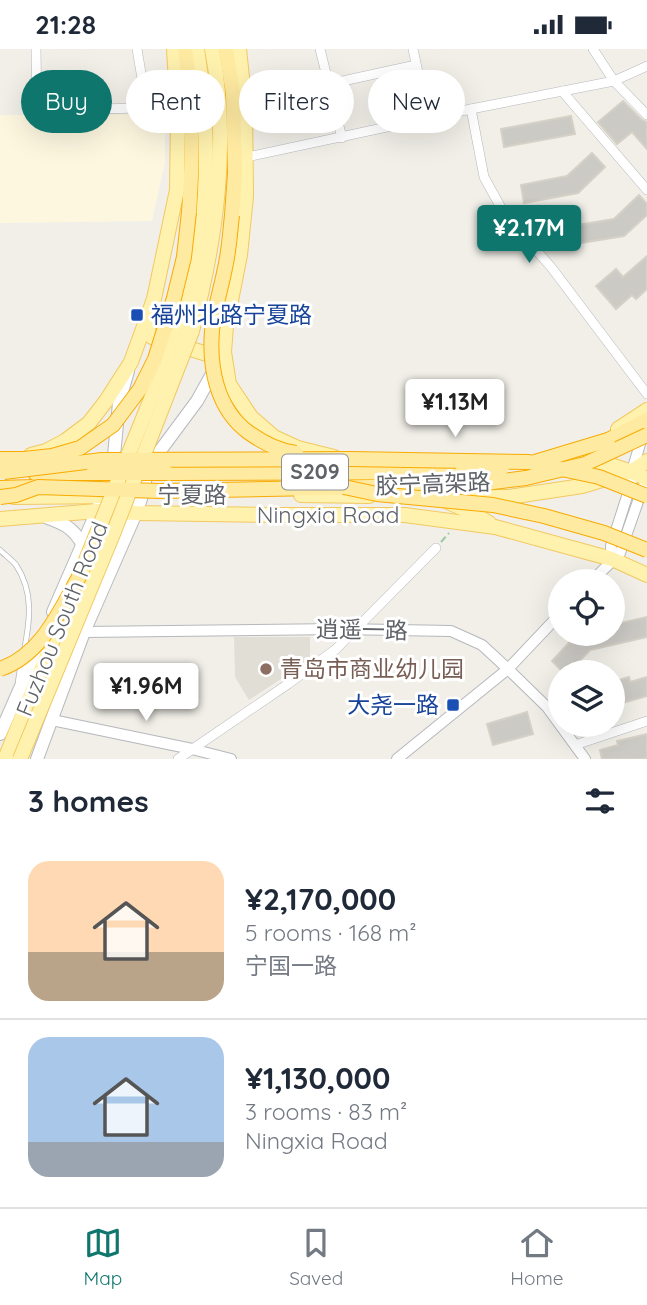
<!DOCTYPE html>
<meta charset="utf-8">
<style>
body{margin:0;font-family:Quicksand,"Noto Sans SC",sans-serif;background:#f2f2f3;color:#1f2937;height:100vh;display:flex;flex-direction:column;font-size:26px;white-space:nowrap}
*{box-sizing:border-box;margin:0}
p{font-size:23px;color:#747a83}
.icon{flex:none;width:38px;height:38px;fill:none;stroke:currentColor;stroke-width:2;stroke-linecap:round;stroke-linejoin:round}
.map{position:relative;height:710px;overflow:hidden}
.panel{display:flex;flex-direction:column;background:#fff;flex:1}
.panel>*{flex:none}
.guide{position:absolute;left:21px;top:21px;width:606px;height:63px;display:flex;gap:14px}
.controls{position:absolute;left:548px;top:520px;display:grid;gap:14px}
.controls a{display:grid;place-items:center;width:77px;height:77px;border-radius:50%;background:#fff;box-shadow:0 7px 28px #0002;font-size:35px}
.price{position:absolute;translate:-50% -60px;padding:0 16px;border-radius:7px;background:#fff;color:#222;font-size:23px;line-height:46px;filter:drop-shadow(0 2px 4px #0008)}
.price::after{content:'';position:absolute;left:50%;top:42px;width:21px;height:16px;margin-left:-10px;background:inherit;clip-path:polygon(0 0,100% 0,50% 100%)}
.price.on{background:#0f766e;color:#fff}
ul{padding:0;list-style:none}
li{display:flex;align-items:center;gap:21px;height:175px;padding:0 28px}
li+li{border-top:2px solid #e0e1e3}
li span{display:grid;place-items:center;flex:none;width:196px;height:140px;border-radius:21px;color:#555}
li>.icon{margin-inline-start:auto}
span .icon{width:84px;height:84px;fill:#fffc;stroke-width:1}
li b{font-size:30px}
h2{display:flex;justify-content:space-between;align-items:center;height:84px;padding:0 28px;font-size:30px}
.chip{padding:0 24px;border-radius:32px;background:#fff;box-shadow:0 7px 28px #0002;font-size:24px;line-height:63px}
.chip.on{background:#0f766e;color:#fff}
.status{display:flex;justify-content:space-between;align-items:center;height:49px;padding:0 35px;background:#fff;direction:ltr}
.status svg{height:19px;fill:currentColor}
.tabs{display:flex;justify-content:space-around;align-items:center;height:98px;border-top:2px solid #e0e1e3;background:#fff;font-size:19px;color:#747a83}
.tabs a{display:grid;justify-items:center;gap:4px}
.tabs .on{color:#0f766e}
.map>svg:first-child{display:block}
.commercial{fill:#fef7e0}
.education{fill:#e1ded6}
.building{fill:#cccac5;stroke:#d6d1c6;stroke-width:2}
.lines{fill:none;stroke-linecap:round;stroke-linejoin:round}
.service-casing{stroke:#b5b8bc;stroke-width:6}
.minor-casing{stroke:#b5b8bc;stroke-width:10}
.tertiary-casing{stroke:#b5b8bc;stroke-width:12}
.secondary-casing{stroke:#b6babf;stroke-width:14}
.primary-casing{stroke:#f2c960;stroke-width:16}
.trunk-casing{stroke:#f9ab00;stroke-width:16}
.path{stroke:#9cc7a9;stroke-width:2;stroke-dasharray:7 3.5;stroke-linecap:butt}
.service{stroke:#fff;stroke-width:4.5}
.minor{stroke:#fff;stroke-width:9}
.tertiary{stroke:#fff;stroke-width:10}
.secondary{stroke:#fff;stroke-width:12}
.primary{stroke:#fff2af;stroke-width:14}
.trunk{stroke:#feeaa1;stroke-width:14}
.primary-bridge-casing{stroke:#f2c960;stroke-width:16;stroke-linecap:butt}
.trunk-bridge-casing{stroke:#f9ab00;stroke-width:16;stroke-linecap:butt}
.primary-bridge{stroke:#fff2af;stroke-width:14}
.trunk-bridge{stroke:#feeaa1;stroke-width:14}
.transit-dot{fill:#1a4fb4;stroke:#fff;stroke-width:2.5}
.education-dot{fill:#8d6e63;stroke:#fff;stroke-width:2.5}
.labels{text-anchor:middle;stroke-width:6;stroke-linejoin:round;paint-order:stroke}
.shield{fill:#fff;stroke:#8f9295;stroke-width:2}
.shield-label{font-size:21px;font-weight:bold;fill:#5f6368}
.transit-label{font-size:23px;fill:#164399;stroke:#fff;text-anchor:start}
.street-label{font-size:23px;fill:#5f6368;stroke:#fff}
.education-label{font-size:23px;fill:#785e54;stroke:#fff;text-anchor:start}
</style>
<div class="status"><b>21:28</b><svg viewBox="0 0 49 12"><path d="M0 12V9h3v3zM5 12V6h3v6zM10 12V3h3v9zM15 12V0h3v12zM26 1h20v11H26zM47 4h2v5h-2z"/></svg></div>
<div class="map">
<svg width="647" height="710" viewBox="0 0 647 710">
<rect width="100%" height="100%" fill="#f1efe8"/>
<!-- commercial -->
<path class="commercial" d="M165,65V113L152,172L0,174V66Z"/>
<!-- education -->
<path class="education" d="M234,588H310V611L249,651L235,628Z"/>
<!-- building -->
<g class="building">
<path d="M623,52L642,71L647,73V100L632,83L617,95L598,73Z"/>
<path d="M571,67L575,85L504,98L501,80Z"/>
<path d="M592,104L605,118L578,144L524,154L521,136L567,127Z"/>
<path d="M639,146L647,155V166L624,187L568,196L565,178L614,170Z"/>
<path d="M647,207V240L636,250L632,246L616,260L596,237L616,220L623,228Z"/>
<path d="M647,568V588L590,601L569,623H563L552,612L578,584H612V576Z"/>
<path d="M629,628L630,633L647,628V647L612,657V633Z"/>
<path d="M527,663L533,685L493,696L487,675Z"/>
<path d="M647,685V709L641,710H602L600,701L618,696L617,692Z"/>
</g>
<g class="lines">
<defs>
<g id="service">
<path d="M0,501C5,506 12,511 16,516C34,543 30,572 24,602"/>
<path d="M18,633L21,614"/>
</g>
<g id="minor">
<path d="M36,0L37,61L147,59L178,66"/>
<path d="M137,0L147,59"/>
<path d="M320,0L342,89"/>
<path d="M413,0L428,70"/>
<path d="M593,0L614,32L647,66"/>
<path d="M329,35L416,16"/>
<path d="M562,42L647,141"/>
<path d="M471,60L484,128L505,166L551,218L647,345"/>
<path d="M247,108L471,60L614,32L647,17"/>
<path d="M575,696L647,672"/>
<path d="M178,710L288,635L336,600L436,499"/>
</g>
<g id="tertiary">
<path d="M612,510L611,497L631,435L632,422L643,385"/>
<path d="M592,532L620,504L643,438"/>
<path d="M84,583L340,580L451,582L482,596L508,620L547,658L585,710"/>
<path d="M52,671L192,700L231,710"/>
<path d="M397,710L508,620L560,565"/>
</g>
<g id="secondary">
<path d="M43,467C62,474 72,477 83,496"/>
<path d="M53,563L97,462L113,417L119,354L128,322"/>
<path d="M0,685L39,596"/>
<path d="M37,710L84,583L136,464L142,447L148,418L197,352L216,318"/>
</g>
<g id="primary">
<path d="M239,0L245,57L246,147L240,206L226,277L224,303L229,335L251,368L274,388L298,399L334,408"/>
<path d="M149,268C147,277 147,282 152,288L207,305L220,306L223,304"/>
<path d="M179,280C188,246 197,213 202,179C209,122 206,56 197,0"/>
<path d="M192,282C216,191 230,94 212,0"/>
<path d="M618,380L647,361"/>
<path d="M31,406L46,402L65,392L89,374L106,352L131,313L154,250L177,141L178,66L174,0"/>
<path d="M555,409C586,409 619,416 647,430"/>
<path d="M301,446L369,447"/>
<path d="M14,448L117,447"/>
<path d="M466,448H509L582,437L632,422L647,412"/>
<path d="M448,453L473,464L489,474"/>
<path d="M0,470L97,462L136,464L280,466H405L495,478L612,510L647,526"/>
<path d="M5,710L66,559"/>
</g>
<g id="trunk">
<path d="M185,0C193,54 193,109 189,163"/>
<path d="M226,0L233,45L235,124L232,166"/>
<path d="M608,391L647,371"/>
<path d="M35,424H93"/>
<path d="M167,424L462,423"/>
<path d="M0,439L34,438"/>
<path d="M160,442L470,436"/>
</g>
</defs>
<!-- service casing -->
<use href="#service" class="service-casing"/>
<!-- minor casing -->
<use href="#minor" class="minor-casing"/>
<!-- tertiary casing -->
<use href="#tertiary" class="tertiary-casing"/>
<!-- secondary casing -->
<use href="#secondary" class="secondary-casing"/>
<!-- primary casing -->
<use href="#primary" class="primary-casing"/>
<!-- trunk casing -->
<use href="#trunk" class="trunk-casing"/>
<!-- path -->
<path class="path" d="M441,493L449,484"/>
<!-- service -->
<use href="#service" class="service"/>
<!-- minor -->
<use href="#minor" class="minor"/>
<!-- tertiary -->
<use href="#tertiary" class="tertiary"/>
<!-- secondary -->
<use href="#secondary" class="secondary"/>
<!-- primary -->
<use href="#primary" class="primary"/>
<!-- trunk -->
<use href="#trunk" class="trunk"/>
<defs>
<g id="primary-bridge">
<path d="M80,526L179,280"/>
<path d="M20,710L113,485L192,282"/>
</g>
<g id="trunk-bridge">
<path d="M232,166C230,184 229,202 225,219C221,240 214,261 212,282C209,319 217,360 248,383C262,393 279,402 296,404"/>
<path d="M0,410H24L52,407L80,399L113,376L140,340L155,310L174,249L184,208L189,163"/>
<path d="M535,413L608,391"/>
<path d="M4,423L102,411L350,410L529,413L599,428L647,447"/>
<path d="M462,423L502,419"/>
<path d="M93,424H167"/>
<path d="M470,436L526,429L585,415L647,386"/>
<path d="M344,438L377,445L493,456L544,467L604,484L647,501"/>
<path d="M0,448L16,446L38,438L160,442"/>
<path d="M0,620C42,606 60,561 80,526"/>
</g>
</defs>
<!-- primary-bridge casing -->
<use href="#primary-bridge" class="primary-bridge-casing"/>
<!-- trunk-bridge casing -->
<use href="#trunk-bridge" class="trunk-bridge-casing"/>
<!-- primary-bridge -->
<use href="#primary-bridge" class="primary-bridge"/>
<!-- trunk-bridge -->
<use href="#trunk-bridge" class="trunk-bridge"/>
</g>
<!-- markers -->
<g class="transit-dot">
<rect x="130" y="259" width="14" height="14" rx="3.5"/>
<rect x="446" y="649" width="14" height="14" rx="3.5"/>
</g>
<circle class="education-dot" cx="266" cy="620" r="7"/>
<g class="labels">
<!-- shield labels -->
<rect class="shield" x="282" y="405.5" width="66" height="35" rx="5"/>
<g class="shield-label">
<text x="315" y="430">S209</text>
</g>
<!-- transit labels -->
<g class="transit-label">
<text x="151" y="274">福州北路宁夏路</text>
<text x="439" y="664" text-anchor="end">大尧一路</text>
</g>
<!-- street labels -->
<g class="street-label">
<text transform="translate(433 435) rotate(-2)" y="8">胶宁高架路</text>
<text x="192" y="454">宁夏路</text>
<text x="328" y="474">Ningxia Road</text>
<text transform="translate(62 570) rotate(-68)" y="8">Fuzhou South Road</text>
<text transform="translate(362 581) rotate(1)" y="8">逍遥一路</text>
</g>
<!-- education labels -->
<g class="education-label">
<text x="280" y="628">青岛市商业幼儿园</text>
</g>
</g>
</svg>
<div class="controls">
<a><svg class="icon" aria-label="locate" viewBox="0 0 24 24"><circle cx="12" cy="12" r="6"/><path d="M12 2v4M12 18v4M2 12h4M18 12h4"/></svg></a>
<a><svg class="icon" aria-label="layers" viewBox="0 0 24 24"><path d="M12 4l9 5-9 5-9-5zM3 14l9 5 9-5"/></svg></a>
</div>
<b class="price on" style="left:529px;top:216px">¥2.17M</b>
<b class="price" style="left:455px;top:390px">¥1.13M</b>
<b class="price" style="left:146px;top:674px">¥1.96M</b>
<div class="guide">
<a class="chip on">Buy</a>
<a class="chip">Rent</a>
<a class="chip">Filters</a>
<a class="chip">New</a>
</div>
</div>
<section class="panel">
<h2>3 homes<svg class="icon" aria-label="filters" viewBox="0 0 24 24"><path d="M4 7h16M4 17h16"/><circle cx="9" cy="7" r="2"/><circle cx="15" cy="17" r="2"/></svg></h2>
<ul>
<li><span style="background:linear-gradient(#ffd9b3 65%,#b9a48a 0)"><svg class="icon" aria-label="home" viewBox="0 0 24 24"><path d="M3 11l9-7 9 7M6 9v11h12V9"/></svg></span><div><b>¥2,170,000</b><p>5 rooms · 168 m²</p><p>宁国一路</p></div></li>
<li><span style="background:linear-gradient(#a9c7e8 75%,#9aa5b1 0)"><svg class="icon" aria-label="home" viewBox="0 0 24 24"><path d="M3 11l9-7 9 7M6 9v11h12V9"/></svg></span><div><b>¥1,130,000</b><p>3 rooms · 83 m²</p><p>Ningxia Road</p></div></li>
</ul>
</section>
<nav class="tabs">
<a class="on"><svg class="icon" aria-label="map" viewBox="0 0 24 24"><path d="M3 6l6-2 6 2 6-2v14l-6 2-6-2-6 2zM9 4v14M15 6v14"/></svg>Map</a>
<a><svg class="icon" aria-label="saved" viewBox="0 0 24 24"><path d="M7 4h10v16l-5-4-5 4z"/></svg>Saved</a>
<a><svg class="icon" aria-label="home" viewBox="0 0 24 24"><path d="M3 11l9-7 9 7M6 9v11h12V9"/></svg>Home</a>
</nav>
